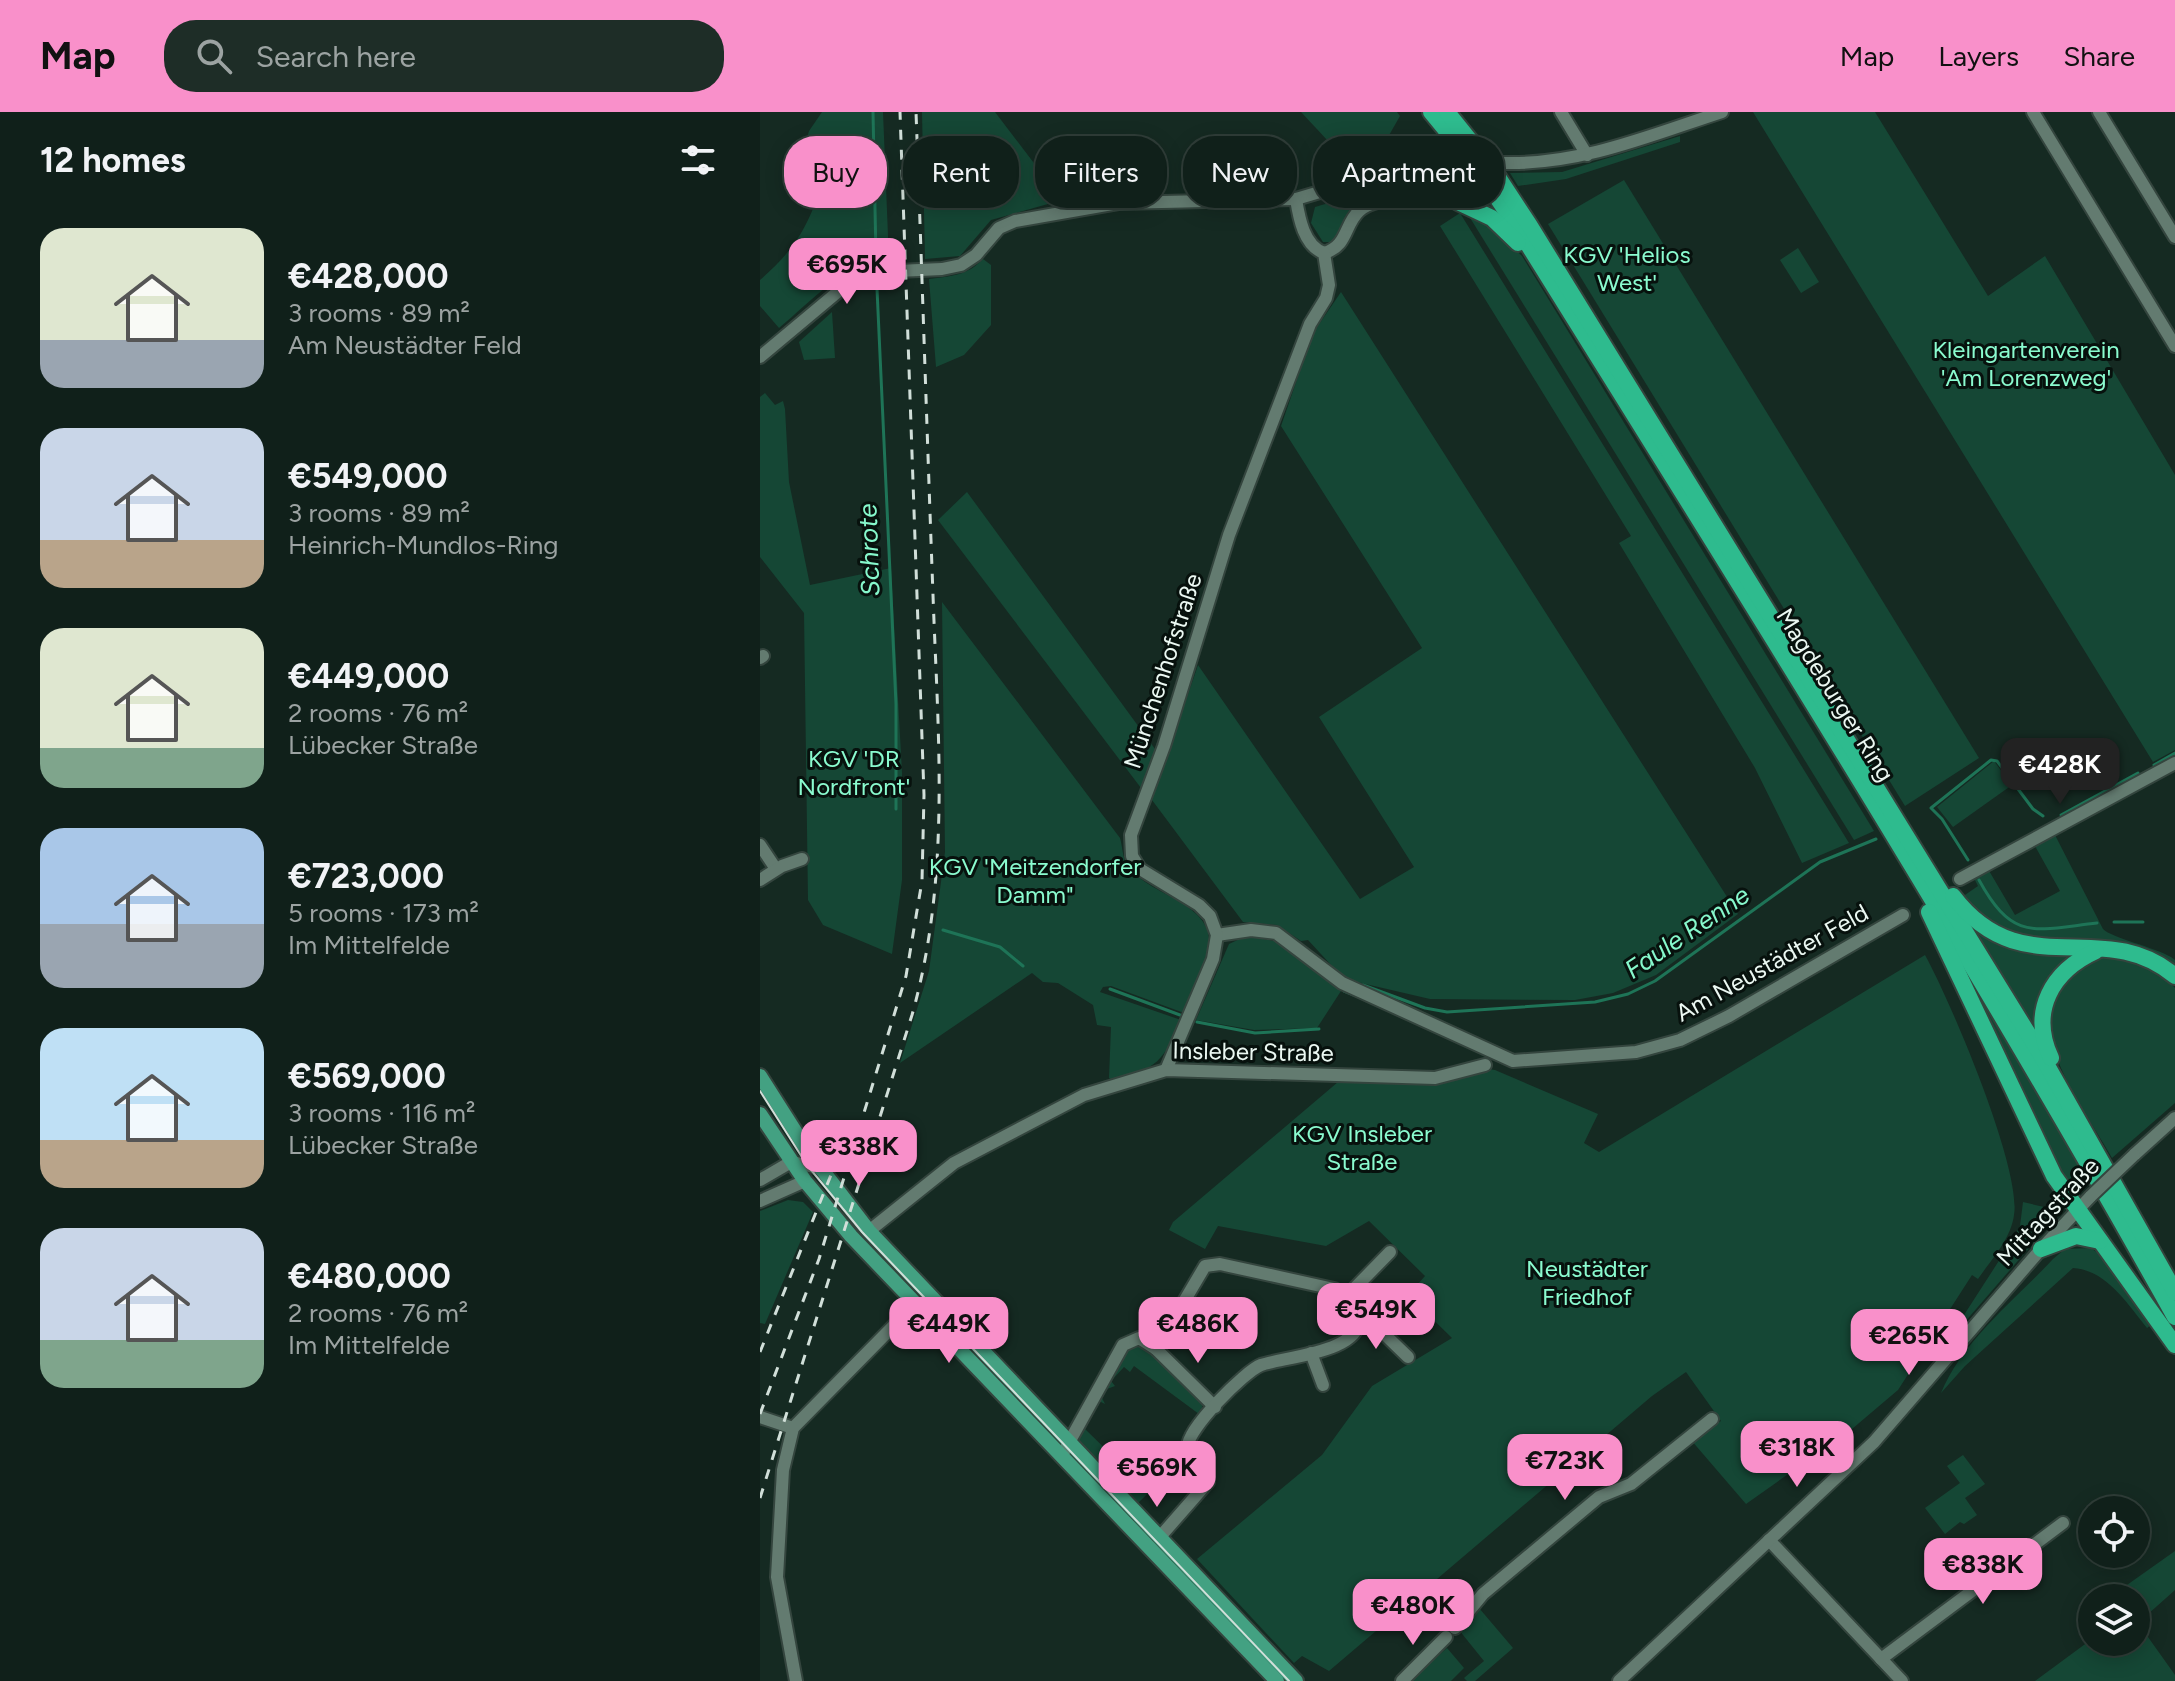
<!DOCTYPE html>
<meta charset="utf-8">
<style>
body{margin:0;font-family:Figtree,sans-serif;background:#1e2d27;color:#f1f3f6;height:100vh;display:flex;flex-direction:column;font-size:30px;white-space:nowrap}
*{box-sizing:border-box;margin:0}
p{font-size:26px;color:#9ca3a2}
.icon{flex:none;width:44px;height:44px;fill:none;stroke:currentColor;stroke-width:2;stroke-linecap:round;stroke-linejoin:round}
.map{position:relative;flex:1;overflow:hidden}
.sheet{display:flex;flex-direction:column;background:#10201a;width:760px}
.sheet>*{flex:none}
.guide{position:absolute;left:24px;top:24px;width:760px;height:72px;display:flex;gap:16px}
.tools{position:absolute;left:1318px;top:1384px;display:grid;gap:16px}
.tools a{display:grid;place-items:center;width:72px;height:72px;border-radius:50%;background:#10201a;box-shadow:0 4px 20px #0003,0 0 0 2px #303e39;font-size:40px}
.price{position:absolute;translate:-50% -68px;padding:0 18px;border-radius:16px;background:#f990ca;color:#111;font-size:26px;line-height:52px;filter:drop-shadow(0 2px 4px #0008)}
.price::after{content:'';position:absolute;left:50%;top:48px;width:24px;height:18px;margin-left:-12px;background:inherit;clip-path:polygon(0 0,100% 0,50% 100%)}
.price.active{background:#222;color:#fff}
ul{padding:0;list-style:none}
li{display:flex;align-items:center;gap:24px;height:200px;padding:0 40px}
li span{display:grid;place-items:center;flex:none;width:224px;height:160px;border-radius:24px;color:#555}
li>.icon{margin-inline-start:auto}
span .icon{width:96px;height:96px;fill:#fffc;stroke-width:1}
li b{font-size:34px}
h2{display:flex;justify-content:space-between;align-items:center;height:96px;padding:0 40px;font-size:34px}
.tag{padding:0 28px;border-radius:32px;background:#10201a;box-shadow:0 4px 20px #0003,0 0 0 2px #303e39;font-size:28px;line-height:72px}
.tag.active{background:#f990ca;color:#111}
header{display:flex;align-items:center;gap:48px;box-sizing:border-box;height:112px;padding:0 40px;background:#f990ca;color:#111}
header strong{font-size:38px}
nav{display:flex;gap:44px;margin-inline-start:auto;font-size:28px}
.search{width:560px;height:72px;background:#1e2d27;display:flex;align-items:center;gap:20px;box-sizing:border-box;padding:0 28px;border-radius:32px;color:#9ca3a2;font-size:30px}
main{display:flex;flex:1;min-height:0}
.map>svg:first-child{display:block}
.green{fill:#154735}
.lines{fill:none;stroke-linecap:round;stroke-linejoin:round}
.stream{stroke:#1e7457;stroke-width:3}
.minor-casing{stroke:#34453e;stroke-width:16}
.major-casing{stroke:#34453e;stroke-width:18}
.highway-casing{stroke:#34453e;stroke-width:20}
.minor{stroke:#637b70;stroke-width:12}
.major{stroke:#43a182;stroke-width:14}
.highway{stroke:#2ebb8e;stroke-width:16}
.tram{stroke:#d1dfd9;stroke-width:2}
.rail{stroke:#d1dfd9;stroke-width:3;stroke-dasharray:10 10;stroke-linecap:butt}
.minor-bridge-casing{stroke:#34453e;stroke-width:16;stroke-linecap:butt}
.minor-bridge{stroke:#637b70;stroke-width:12}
.labels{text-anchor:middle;stroke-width:6;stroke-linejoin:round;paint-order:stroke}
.park-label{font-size:24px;fill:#8afbcf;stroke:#07110d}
.street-label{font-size:24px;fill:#ebf8f2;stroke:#07110d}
.water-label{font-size:26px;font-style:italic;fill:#86f8cc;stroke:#07110d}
</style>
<header>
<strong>Map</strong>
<div class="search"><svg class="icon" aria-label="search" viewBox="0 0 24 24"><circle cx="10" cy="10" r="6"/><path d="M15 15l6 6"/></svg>Search here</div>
<nav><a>Map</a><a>Layers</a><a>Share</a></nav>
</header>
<main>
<section class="sheet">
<h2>12 homes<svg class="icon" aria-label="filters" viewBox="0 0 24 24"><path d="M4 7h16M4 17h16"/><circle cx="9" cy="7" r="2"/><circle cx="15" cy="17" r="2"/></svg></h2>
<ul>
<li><span style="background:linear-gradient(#dfe7d0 70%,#9aa5b1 0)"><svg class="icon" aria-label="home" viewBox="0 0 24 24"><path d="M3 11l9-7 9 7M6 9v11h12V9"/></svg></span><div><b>€428,000</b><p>3 rooms · 89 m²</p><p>Am Neustädter Feld</p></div></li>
<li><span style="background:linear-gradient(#c9d6e8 70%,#b9a48a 0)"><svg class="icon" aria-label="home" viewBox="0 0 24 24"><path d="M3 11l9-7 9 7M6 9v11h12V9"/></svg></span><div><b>€549,000</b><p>3 rooms · 89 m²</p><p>Heinrich-Mundlos-Ring</p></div></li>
<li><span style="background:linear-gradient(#dfe7d0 75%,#7fa58c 0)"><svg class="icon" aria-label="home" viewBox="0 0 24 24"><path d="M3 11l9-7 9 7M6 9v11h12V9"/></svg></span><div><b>€449,000</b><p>2 rooms · 76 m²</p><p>Lübecker Straße</p></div></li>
<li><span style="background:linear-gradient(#a9c7e8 60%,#9aa5b1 0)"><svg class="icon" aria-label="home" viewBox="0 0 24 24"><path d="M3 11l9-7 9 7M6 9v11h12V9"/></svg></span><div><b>€723,000</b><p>5 rooms · 173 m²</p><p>Im Mittelfelde</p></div></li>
<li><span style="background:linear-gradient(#bfe0f5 70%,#b9a48a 0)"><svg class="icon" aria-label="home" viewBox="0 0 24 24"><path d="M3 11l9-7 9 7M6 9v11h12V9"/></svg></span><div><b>€569,000</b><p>3 rooms · 116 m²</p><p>Lübecker Straße</p></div></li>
<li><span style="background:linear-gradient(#c9d6e8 70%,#7fa58c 0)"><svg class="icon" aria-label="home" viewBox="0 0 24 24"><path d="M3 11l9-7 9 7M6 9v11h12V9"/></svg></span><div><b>€480,000</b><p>2 rooms · 76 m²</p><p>Im Mittelfelde</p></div></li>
</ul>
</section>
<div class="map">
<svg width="1415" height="1569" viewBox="0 0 1415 1569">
<rect width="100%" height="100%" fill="#152a22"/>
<!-- green -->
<g class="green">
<path d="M62,0H123L129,148C84,150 52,189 19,216L0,194V168C41,132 48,112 67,60L40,50L49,19Z"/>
<path d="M162,0H235L302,88L231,108L200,144L165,147Z"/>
<path d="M541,0H637L640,4L628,25L583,45Z"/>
<path d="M993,0H1115L1228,184L1285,144L1415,363V638L1393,650Z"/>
<path d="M920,24V30L806,67L758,74L750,61L802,60Z"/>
<path d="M706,61L740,107L710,90L609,89L573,130H563L551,111L555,95C606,80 652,62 706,61Z"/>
<path d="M864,68L1219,646L1145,694L788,112Z"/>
<path d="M704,96L718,102L762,144L1114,719L1094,728Z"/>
<path d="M700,101L1089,731L1042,751L995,656L859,431L871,424L680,114Z"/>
<path d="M1038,136L1059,170L1041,181L1020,148Z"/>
<path d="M223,147L231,153V213L204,243L176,255L169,167C191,164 207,164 223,147Z"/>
<path d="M581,180L978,802L896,863L853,881L815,888L670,887L584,867L548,828L541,829L517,813L483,810L392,688L438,553L600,787L654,755L559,605L662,536L521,314L553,221Z"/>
<path d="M72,200L75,246L44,248L39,230Z"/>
<path d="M5,281L15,293L23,289L25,297L29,370L50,473L131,456L142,661V768L132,842L63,813L48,788L44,501L0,445V285Z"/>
<path d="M207,380L395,637L381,676L178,408Z"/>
<path d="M182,490L360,726C363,736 362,747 369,755C392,786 456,790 449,838C446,859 432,882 424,901L351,874L343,875L340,880L421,908C403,950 397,956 354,969L349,966L351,915L337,913L333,893L298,871L283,870L272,861L140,951L169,859L185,740Z"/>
<path d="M1234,649L1252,673L1193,715L1177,695Z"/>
<path d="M1295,723L1343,817C1352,826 1394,835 1411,845L1415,848V859C1371,820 1361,836 1312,832C1263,827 1238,819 1202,785L1218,774L1213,764L1228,757L1255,803L1300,779L1275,734Z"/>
<path d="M1199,796L1216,812L1324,840L1302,853L1283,935Z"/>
<path d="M1178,807L1330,1066L1309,1077Z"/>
<path d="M486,824L520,830L581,879L557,916L494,918L436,908L469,832Z"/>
<path d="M1363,842L1403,863L1415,876V991L1352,1046C1324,996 1253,908 1313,862C1330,848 1341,845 1363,842Z"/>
<path d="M1165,843C1190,888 1262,1057 1254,1103C1251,1127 1231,1148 1218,1167L1212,1163L1138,1278L1092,1317L986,1392L931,1328L961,1309L926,1260L892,1284L569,1559L542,1544L534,1551L437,1447L562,1343L612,1274L692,1226L648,1183L665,1164L609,1109L566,1134L458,1114L445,1137L409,1118L413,1110L578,970L681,972L727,957L735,958L838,1002L824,1031L839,1040Z"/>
<path d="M28,1088L43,1090L53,1100L5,1212L0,1211V1099Z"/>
<path d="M1263,1090L1284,1095L1282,1121L1184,1234L1251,1130L1260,1114Z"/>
<path d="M1331,1136L1342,1144L1391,1213L1387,1216C1367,1191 1346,1158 1313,1156L1205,1254L1181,1281C1203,1228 1255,1188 1293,1147L1305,1137Z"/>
<path d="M379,1231L408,1253L442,1291L443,1301L430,1317L428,1315L439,1302L374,1254L370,1260L364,1255L351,1269L355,1274L347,1277L346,1274L368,1236Z"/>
<path d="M341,1284L345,1292L339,1289L325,1317L366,1357L354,1368L317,1328Z"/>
<path d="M410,1337L423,1347L377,1392L357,1370L369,1359L378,1368Z"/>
<path d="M1203,1343L1225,1372L1205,1386L1217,1403L1204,1412L1200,1410L1185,1422L1165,1396L1200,1371L1187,1354Z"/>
<path d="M1415,1439V1478L1378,1511L1415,1563V1569H1275L1332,1527V1530H1376V1486L1350,1485Z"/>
<path d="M719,1496L753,1536L715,1569H707L704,1566L724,1549L699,1518Z"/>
<path d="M687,1536L704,1556L691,1569H650Z"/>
</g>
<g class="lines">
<!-- stream -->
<g class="stream">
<path d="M113,0L116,144"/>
<path d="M117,177L136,592V697"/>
<path d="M1394,653L1415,641"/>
<path d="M1301,703L1378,661"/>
<path d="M1208,748L1182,707L1171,696L1231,648L1237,649L1273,697L1283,704"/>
<path d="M1219,768C1253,830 1274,818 1337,811"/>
<path d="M1354,810H1383"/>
<path d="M183,818L240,835L263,854"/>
<path d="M603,873L665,896L687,900L835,890L868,882L895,869L1060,750L1116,727"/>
<path d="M350,877L420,903"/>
<path d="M584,879L599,885"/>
<path d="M437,910L495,921L559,917"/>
</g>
<defs>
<g id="minor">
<path d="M801,0L827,43"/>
<path d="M1273,0L1415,234"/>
<path d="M1339,0L1415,125"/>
<path d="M748,51C823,52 891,23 962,0"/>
<path d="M564,141C588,134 584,113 599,99C617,82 675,85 698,90"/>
<path d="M0,245L92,168L115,160L182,157L201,153L216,143L239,116L255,109L358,91L536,87L641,56L696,51"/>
<path d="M0,546L3,544"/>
<path d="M0,733L16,757"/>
<path d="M1200,767L1415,651"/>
<path d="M0,768L22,754L42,747"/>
<path d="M457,823L491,818L516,821L582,871L753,949L876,940L920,928L969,904L1143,803"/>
<path d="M406,958L453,847L457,823L450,804L439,793L380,757L372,744L371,723L404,634L469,423L550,212L566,186L569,173L564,141C544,134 539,106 536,87"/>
<path d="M1374,1043L1415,1006"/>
<path d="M0,1068L31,1050L60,1056"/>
<path d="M0,1089L45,1069"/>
<path d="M109,1119L194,1051L324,983L406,958L675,966L725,953"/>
<path d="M586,1185L630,1140"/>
<path d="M599,1207L615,1213L648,1245"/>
<path d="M396,1237L455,1295"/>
<path d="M551,1241L563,1273"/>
<path d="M0,1305L33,1316"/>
<path d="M302,1343L363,1233L379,1226L396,1237L445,1154L460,1152L574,1177C584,1182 596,1191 598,1203C607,1240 523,1245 501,1253C485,1259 426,1318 428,1335L446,1358L448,1370L399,1426"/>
<path d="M1009,1428L1142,1569"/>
<path d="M695,1516L723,1482L839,1385L871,1372L952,1307"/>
<path d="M1121,1547L1303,1411"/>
<path d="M36,1569L17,1465L23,1358L33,1316L156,1191"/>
<path d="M642,1569L686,1525"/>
<path d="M859,1569L1114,1330L1281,1137L1331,1084"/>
</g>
<g id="major">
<path d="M0,964L47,1038L109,1119L536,1569"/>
<path d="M0,1002L45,1069L91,1124L517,1569"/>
</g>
<g id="highway">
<path d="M671,0L717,56L759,118C983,478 1209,836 1415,1205"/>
<path d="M687,0L732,56L770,114L1280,941L1415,1180"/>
<path d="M698,90L732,106L758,131"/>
<path d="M1193,784C1262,875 1343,803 1415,864"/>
<path d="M1169,800L1294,1064L1415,1233"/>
<path d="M1291,946C1269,899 1292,859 1336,839"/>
<path d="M1281,1137L1316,1124L1340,1129"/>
</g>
</defs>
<!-- minor casing -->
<use href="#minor" class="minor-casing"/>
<!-- major casing -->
<use href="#major" class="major-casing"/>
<!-- highway casing -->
<use href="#highway" class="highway-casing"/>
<!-- minor -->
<use href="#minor" class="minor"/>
<!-- major -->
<use href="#major" class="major"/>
<!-- highway -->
<use href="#highway" class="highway"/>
<!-- tram -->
<path class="tram" d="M0,979L47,1053L102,1120L529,1569"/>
<!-- rail -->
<g class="rail">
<path d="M0,1240L87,1023"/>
<path d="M0,1302L59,1147L146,864L162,769L164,683L140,0"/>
<path d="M0,1386L152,903C191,765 178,625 173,483C167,322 162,161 156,0"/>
</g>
<defs>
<g id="minor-bridge">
<path d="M696,51H748"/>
<path d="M1331,1084L1374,1043"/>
</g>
</defs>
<!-- minor-bridge casing -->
<use href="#minor-bridge" class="minor-bridge-casing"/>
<!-- minor-bridge -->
<use href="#minor-bridge" class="minor-bridge"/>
</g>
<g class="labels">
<!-- park labels -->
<g class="park-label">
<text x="867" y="151">KGV 'Helios<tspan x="867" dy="28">West'</tspan></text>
<text x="1266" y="246">Kleingartenverein<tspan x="1266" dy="28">'Am Lorenzweg'</tspan></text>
<text x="94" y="655">KGV 'DR<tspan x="94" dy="28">Nordfront'</tspan></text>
<text x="275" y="763">KGV 'Meitzendorfer<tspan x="275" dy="28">Damm"</tspan></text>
<text x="602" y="1030">KGV Insleber<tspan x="602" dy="28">Straße</tspan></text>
<text x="827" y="1165">Neustädter<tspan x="827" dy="28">Friedhof</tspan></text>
</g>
<!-- street labels -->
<g class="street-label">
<text transform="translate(403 559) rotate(-72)" y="8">Münchenhofstraße</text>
<text transform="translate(1075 583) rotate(58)" y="8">Magdeburger Ring</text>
<text transform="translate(1012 851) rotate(-29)" y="8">Am Neustädter Feld</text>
<text transform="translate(493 940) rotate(1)" y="8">Insleber Straße</text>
<text transform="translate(1288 1100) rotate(-47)" y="8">Mittagstraße</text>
</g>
<!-- water labels -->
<g class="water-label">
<text transform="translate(109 438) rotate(-92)" y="9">Schrote</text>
<text transform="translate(927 820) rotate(-34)" y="9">Faule Renne</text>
</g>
</g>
</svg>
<div class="tools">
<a><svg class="icon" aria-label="locate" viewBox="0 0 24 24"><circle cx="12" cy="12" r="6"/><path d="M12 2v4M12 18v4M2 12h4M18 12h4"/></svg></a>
<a><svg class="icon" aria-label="layers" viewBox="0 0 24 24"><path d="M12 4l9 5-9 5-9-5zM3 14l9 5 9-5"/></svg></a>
</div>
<b class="price" style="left:87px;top:194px">€695K</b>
<b class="price active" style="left:1300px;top:694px">€428K</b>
<b class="price" style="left:99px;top:1076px">€338K</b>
<b class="price" style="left:616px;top:1239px">€549K</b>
<b class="price" style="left:189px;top:1253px">€449K</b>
<b class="price" style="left:438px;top:1253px">€486K</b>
<b class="price" style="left:1149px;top:1265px">€265K</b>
<b class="price" style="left:1037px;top:1377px">€318K</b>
<b class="price" style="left:805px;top:1390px">€723K</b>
<b class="price" style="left:397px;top:1397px">€569K</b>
<b class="price" style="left:1223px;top:1494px">€838K</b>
<b class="price" style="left:653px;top:1535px">€480K</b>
<div class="guide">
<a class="tag active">Buy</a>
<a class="tag">Rent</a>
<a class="tag">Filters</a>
<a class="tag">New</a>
<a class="tag">Apartment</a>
</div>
</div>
</main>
